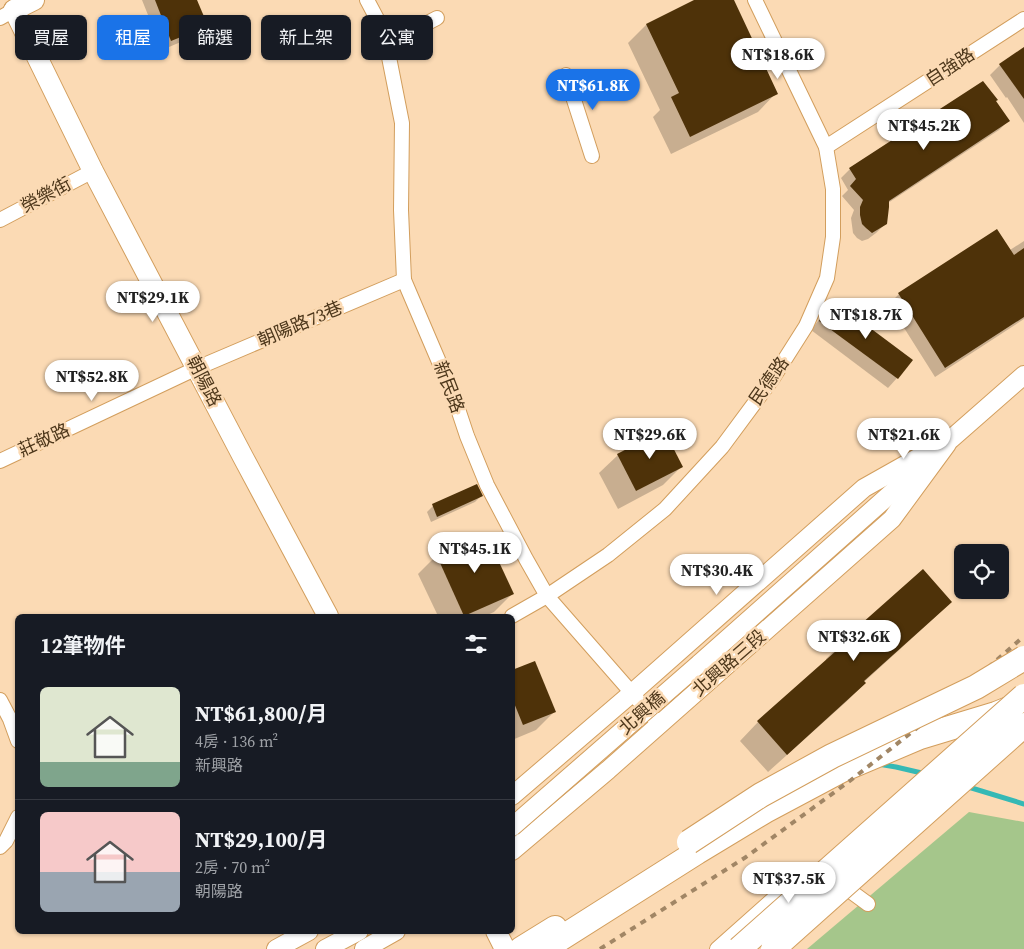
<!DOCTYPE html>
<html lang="zh-TW">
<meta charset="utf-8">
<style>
body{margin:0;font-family:"Source Serif 4","Noto Sans TC",serif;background:#20242c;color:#f1f3f6;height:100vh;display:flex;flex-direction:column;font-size:19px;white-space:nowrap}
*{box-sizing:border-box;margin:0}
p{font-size:16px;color:#9ea1a6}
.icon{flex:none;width:28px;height:28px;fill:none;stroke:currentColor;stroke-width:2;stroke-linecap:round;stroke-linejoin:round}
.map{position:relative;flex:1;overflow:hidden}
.panel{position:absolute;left:15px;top:614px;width:500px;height:320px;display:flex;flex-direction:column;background:#171b24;border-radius:8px;box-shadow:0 1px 4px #0004}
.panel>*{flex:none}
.top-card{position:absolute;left:15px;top:15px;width:500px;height:45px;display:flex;gap:10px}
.buttons{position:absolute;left:954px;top:544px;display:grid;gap:10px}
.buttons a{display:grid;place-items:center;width:55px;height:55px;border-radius:8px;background:#171b24;box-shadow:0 1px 4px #0004;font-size:25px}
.price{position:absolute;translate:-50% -42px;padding:0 11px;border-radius:18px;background:#fff;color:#222;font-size:16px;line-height:32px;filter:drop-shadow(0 1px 2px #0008)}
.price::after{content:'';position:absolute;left:50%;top:30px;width:15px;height:11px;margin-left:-8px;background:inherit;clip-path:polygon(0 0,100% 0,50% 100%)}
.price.current{background:#1a73e8;color:#fff}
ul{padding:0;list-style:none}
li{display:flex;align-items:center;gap:15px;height:125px;padding:0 25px}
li+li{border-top:1px solid #363941}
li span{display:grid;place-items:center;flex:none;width:140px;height:100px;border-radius:8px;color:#555}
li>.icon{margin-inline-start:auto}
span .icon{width:60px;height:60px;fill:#fffc;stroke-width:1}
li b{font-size:21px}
h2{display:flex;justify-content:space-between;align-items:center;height:60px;padding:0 25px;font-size:21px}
.pill{padding:0 18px;border-radius:8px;background:#171b24;box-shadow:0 1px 4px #0004;font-size:18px;line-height:45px}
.pill.current{background:#1a73e8;color:#fff}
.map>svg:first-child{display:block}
.green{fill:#a5c68b}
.shadow{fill:#0003}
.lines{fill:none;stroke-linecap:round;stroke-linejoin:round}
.stream{stroke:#35b9b5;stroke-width:5}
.building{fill:#4e3209}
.minor-casing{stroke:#d29e5d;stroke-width:16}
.tertiary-casing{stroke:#d29e5d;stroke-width:20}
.secondary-casing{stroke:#d29e5d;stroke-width:22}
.trunk-casing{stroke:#d29e5d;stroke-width:26}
.minor{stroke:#fff;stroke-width:14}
.tertiary{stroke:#fff;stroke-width:18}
.secondary{stroke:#fff;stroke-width:20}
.trunk{stroke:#fff;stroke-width:24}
.rail{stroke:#a18665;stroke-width:4;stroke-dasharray:6 6;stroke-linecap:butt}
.tertiary-bridge-casing{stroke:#d29e5d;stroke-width:20;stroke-linecap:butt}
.trunk-bridge-casing{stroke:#d29e5d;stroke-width:26;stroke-linecap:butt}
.tertiary-bridge{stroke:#fff;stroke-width:18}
.trunk-bridge{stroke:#fff;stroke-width:24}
.labels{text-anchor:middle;stroke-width:5;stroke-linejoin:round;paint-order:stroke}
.street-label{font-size:18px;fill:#4d371b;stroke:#fbdab4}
</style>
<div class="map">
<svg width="1024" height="949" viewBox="0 0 1024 949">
<rect width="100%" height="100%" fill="#fbdab4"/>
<!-- green -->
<path class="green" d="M969,812L1024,822V949H807Z"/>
<!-- shadow -->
<g class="shadow">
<path d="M142,0H196L206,26L197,35L162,50Z"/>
<path d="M697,0H732L776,93L758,112L671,154L653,117L660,110L628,43L646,25Z"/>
<path d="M1024,48V123L1007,97L1006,98L990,75L1000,65Z"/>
<path d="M995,101L1008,121L999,130L888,203L885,224L876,233L868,239L862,241L857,238L853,233L851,218L854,210L842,196L848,190L841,178L850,169Z"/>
<path d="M1024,241V319L935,377L889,304L899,294L1010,250Z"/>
<path d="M834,303L897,378L888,388L811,330L825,312Z"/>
<path d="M618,455L681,467L663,485L618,509L599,473Z"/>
<path d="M481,496L475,502L431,522L427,512L433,506Z"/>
<path d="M437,555L512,594L494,612L485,616H438L418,574Z"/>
<path d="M951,602L932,620L864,682L865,683L846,702L768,772L740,741L758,722L827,661L826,659L844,641Z"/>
<path d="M512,672L554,712L536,730L512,740Z"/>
</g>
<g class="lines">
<!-- stream -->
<g class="stream">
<path d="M878,764L896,767L926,774"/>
<path d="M965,786L1024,804"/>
</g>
</g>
<!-- building -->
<g class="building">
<path d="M155,0H197L208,26L171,41Z"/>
<path d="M694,0H734L778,94L690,137L671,97L679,93L646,24Z"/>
<path d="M1024,47V99L999,64Z"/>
<path d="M983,81L998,100L996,101L1010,121L889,201V207L887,224L872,233L866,228L862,224L860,215V207L863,200L850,186L856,179L849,168Z"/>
<path d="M997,229L1014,255L1024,248V317L945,368L898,293Z"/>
<path d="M834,301L913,360L898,379L819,321Z"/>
<path d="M664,430L683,467L636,491L617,454Z"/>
<path d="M477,484L483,496L437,517L432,504Z"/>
<path d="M485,532L514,594L464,616L436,554Z"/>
<path d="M923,569L952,602L864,681L866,683L787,755L757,721L845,643L843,640Z"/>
<path d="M535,661L556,712L523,725L512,698V670Z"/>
</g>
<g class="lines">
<defs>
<g id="minor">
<path d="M367,0L384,32L402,123L401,210L404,280L454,397L467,436L487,485L526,559L547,596L659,724"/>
<path d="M0,18L14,10"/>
<path d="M387,44L437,18"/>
<path d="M566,75L592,156"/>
<path d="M826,147L1024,19"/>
<path d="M0,220L93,171"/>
<path d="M0,461L197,368L404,280"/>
<path d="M512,616L547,596L608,555L665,509L722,447L773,378L806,326L827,278L833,237V189L826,147L755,0"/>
<path d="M0,700L10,719L18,741"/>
<path d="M0,847L6,841L18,817"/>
<path d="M717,949L800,875L838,882L868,904"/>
</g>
<g id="tertiary">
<path d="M699,664L923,465"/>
<path d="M512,796L632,693L864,488L951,439L1024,375"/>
<path d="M512,851L608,770L892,519L947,444"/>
<path d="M276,949L309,931"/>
<path d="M325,949L359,931"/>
<path d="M364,949L396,931"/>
</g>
<g id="secondary">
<path d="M14,10L93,171L243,457L328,616"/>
<path d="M14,10L34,0"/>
<path d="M496,931L505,949"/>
</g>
<g id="trunk">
<path d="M521,949L555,928"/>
<path d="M544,949L697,852L765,811L842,770L920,737L996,714L1011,708"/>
</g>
</defs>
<!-- minor casing -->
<use href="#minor" class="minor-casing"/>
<!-- tertiary casing -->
<use href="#tertiary" class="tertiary-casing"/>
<!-- secondary casing -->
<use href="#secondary" class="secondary-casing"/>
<!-- trunk casing -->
<use href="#trunk" class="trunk-casing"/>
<!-- minor -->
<use href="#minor" class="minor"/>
<!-- tertiary -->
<use href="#tertiary" class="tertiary"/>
<!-- secondary -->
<use href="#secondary" class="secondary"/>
<!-- trunk -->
<use href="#trunk" class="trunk"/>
<!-- rail -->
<path class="rail" d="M600,949L746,857L851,780L945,706L1024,636"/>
<defs>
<path id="tertiary-bridge" d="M512,827L699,664"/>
<g id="trunk-bridge">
<path d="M689,842L761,795L832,756L976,687L1024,658"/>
<path d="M739,949L1024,696"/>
<path d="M773,949L1024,725"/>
</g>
</defs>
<!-- tertiary-bridge casing -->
<use href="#tertiary-bridge" class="tertiary-bridge-casing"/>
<!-- trunk-bridge casing -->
<use href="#trunk-bridge" class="trunk-bridge-casing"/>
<!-- tertiary-bridge -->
<use href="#tertiary-bridge" class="tertiary-bridge"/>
<!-- trunk-bridge -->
<use href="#trunk-bridge" class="trunk-bridge"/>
</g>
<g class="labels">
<!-- street labels -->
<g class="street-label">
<text transform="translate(950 67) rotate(-33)" y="6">自強路</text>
<text transform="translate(46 195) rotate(-28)" y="6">榮樂街</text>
<text transform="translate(300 324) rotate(-23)" y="6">朝陽路73巷</text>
<text transform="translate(204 381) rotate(63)" y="6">朝陽路</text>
<text transform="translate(769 381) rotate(-55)" y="6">民德路</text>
<text transform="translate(449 387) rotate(69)" y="6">新民路</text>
<text transform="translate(44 440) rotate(-25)" y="6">莊敬路</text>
<text transform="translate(729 663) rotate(-41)" y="6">北興路三段</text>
<text transform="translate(642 713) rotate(-41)" y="6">北興橋</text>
</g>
</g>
</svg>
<div class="buttons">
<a><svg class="icon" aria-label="locate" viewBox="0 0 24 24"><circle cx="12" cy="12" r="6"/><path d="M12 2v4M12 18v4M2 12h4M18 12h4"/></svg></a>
</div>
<b class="price" style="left:778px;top:80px">NT$18.6K</b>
<b class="price current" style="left:593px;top:111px">NT$61.8K</b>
<b class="price" style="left:924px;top:151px">NT$45.2K</b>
<b class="price" style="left:153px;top:323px">NT$29.1K</b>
<b class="price" style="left:866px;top:340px">NT$18.7K</b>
<b class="price" style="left:92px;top:402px">NT$52.8K</b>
<b class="price" style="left:650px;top:460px">NT$29.6K</b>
<b class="price" style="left:904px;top:460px">NT$21.6K</b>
<b class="price" style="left:475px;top:574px">NT$45.1K</b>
<b class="price" style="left:717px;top:596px">NT$30.4K</b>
<b class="price" style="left:854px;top:662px">NT$32.6K</b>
<b class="price" style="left:789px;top:904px">NT$37.5K</b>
<div class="top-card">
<a class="pill">買屋</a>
<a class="pill current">租屋</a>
<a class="pill">篩選</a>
<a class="pill">新上架</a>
<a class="pill">公寓</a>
</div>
<section class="panel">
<h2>12筆物件<svg class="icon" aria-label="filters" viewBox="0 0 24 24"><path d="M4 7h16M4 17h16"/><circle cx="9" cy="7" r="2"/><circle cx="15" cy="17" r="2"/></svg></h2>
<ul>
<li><span style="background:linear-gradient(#dfe7d0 75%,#7fa58c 0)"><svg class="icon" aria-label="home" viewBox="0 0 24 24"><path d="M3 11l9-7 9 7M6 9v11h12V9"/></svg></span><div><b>NT$61,800/月</b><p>4房 · 136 m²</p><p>新興路</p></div></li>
<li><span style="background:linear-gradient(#f6c9c9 60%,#9aa5b1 0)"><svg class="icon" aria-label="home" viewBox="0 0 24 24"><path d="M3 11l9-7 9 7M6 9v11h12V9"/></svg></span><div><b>NT$29,100/月</b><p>2房 · 70 m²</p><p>朝陽路</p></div></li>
</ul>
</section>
</div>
